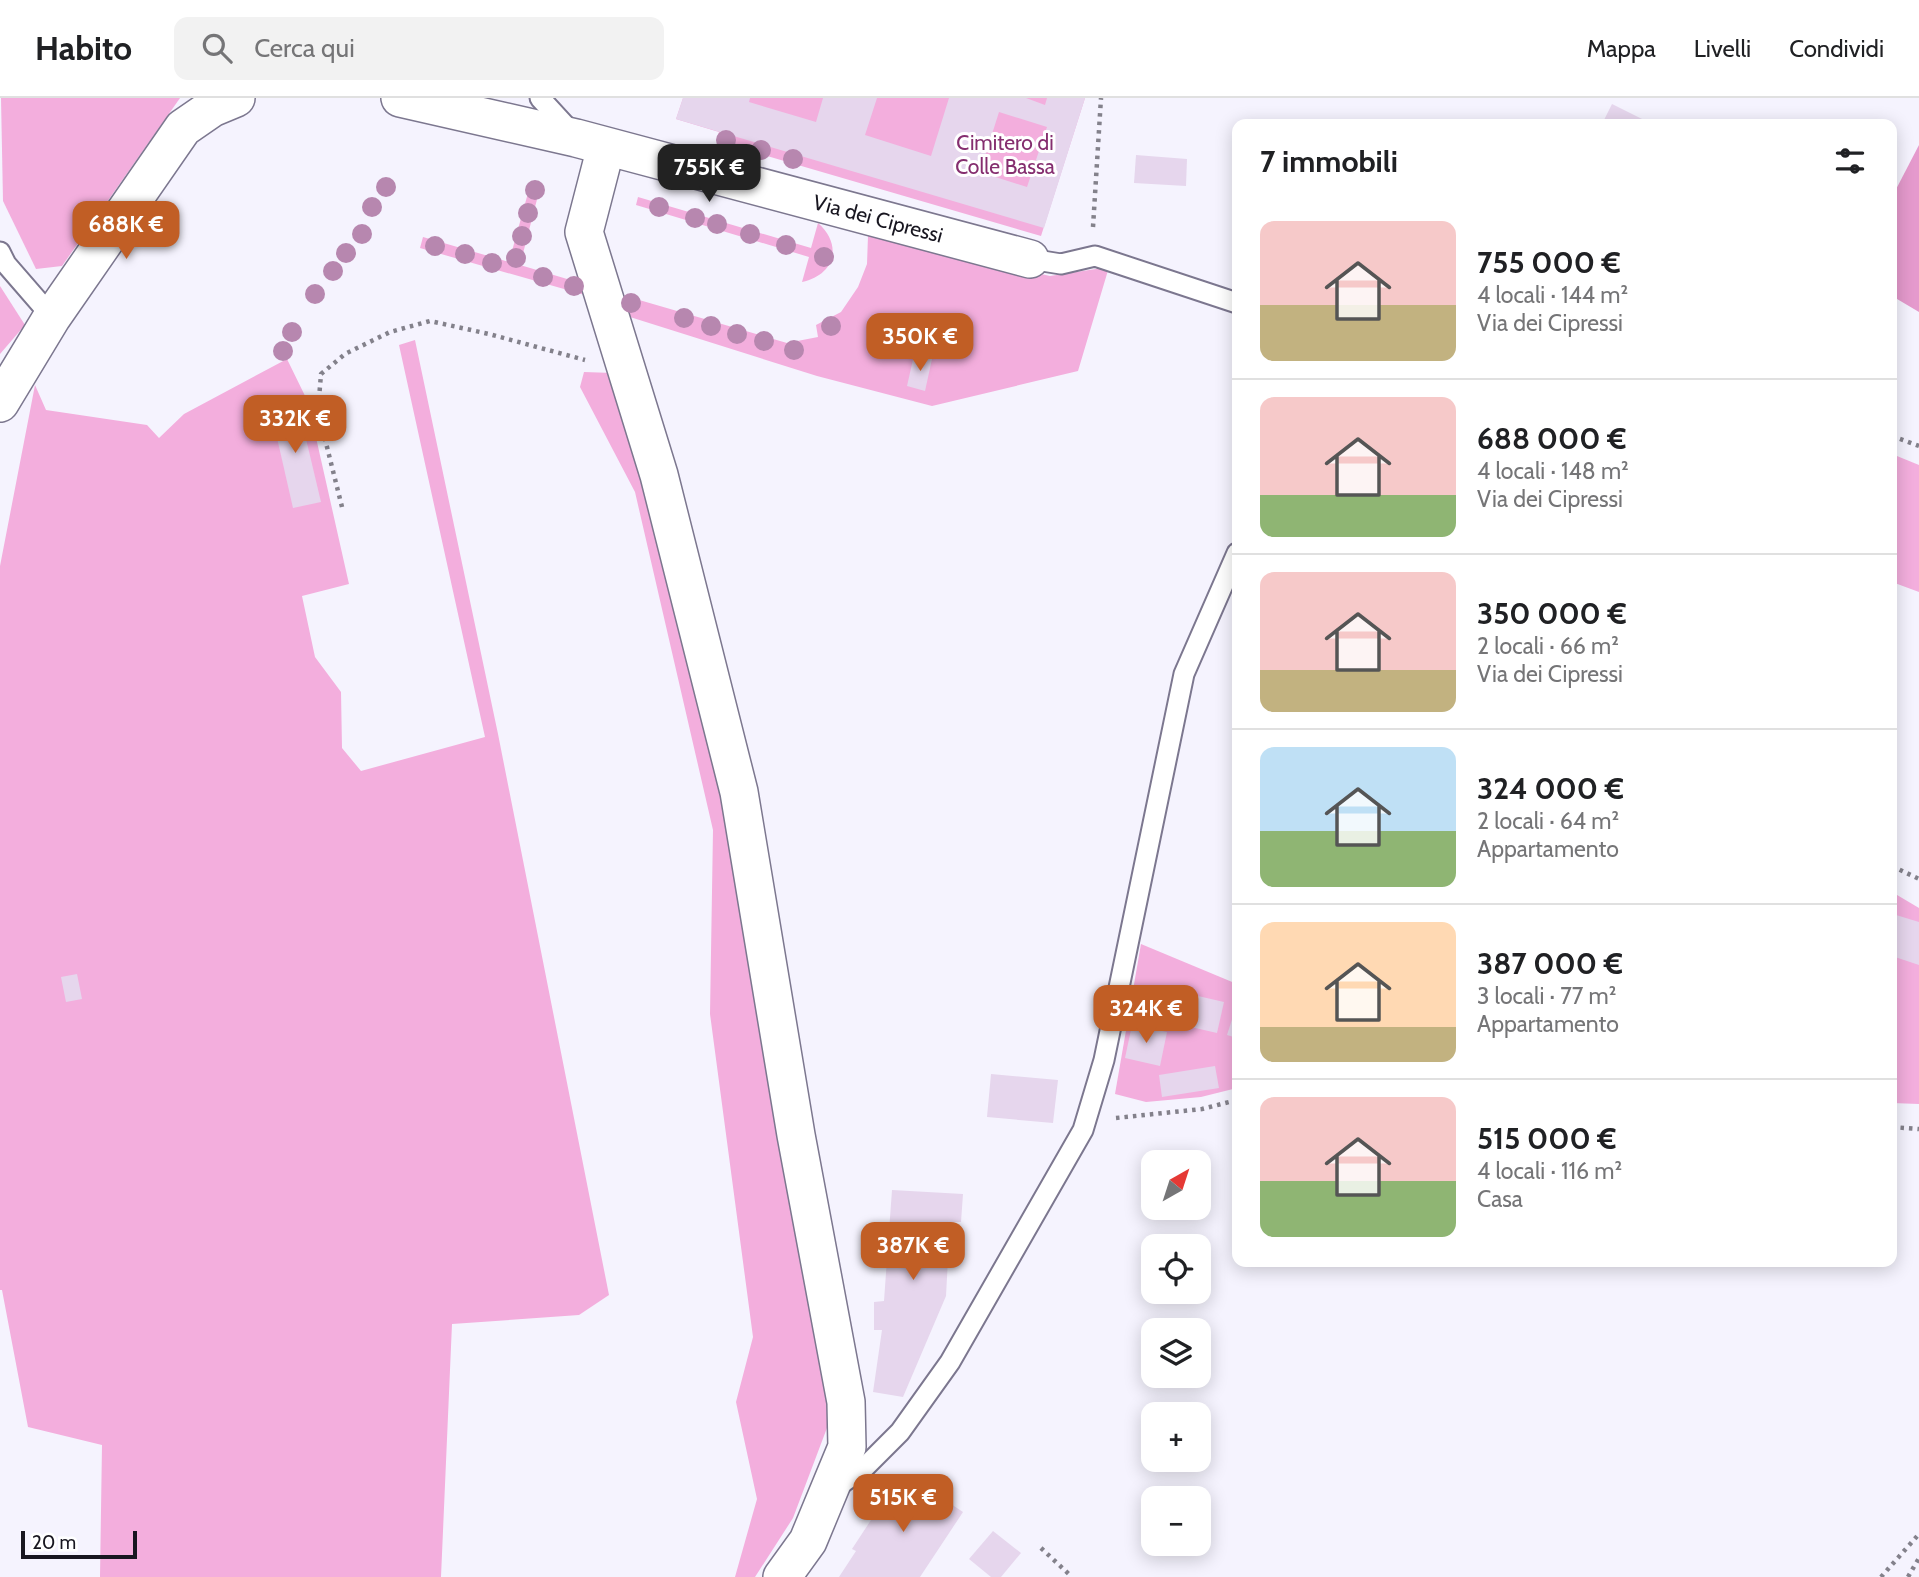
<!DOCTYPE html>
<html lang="it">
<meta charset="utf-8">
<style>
body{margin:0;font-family:Cabin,sans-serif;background:#f2f2f2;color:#202124;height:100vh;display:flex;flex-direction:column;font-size:26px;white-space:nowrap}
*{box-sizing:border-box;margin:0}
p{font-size:23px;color:#757577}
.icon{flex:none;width:38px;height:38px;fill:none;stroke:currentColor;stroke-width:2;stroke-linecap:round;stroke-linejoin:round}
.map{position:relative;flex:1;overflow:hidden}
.sheet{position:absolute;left:1232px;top:21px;width:665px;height:1148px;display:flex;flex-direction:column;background:#fff;border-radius:14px;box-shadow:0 4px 18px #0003}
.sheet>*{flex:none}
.needle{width:46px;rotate:39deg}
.tools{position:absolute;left:1141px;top:1052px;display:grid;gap:14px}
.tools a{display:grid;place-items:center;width:70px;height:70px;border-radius:14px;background:#fff;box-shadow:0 4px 18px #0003;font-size:35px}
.scale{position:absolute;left:21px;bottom:18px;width:116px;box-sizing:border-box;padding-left:7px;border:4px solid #181620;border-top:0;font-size:19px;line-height:24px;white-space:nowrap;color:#181620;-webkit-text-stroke:5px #fff;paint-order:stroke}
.price{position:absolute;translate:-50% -60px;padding:0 16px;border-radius:14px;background:#c15e25;color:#fff;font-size:23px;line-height:46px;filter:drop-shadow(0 2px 4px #0008)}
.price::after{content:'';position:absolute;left:50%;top:42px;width:21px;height:16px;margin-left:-10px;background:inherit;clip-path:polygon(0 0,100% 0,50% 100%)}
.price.active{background:#222;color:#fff}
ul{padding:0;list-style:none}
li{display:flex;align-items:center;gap:21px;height:175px;padding:0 28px}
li+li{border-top:2px solid #e0e0e0}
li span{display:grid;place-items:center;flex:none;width:196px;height:140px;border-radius:14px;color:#555}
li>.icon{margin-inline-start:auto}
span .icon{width:84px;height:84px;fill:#fffc;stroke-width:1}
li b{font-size:30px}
h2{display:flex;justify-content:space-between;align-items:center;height:84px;padding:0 28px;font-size:30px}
header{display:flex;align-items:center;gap:42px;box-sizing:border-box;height:98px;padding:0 35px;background:#fff;border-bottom:2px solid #e0e0e0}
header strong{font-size:33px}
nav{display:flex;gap:38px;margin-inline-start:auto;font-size:24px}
.search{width:490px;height:63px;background:#f2f2f2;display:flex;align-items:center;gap:18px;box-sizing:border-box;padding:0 24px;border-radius:14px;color:#757577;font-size:26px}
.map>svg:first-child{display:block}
.green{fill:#f3aedd}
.forest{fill:#e59acd}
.building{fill:#e6d6ed;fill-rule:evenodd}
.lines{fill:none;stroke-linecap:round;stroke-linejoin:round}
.lane-casing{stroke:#7c778f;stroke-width:23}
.street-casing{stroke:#7c778f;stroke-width:40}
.path{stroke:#83818b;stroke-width:4.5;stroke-dasharray:3.5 5;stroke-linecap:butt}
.lane{stroke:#fff;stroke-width:19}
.street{stroke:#fff;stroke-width:37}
.tree{fill:#b787af}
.labels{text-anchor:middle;stroke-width:6;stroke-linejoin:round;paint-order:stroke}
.park-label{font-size:21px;fill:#852e6f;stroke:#fff}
.street-label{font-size:21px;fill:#181620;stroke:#fff}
</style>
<header>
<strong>Habito</strong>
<div class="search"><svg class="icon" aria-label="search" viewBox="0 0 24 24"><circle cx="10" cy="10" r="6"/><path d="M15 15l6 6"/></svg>Cerca qui</div>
<nav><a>Mappa</a><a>Livelli</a><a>Condividi</a></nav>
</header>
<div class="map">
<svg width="1919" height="1479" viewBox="0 0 1919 1479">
<rect width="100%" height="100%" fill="#f5f3fe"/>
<!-- green -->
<g class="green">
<path d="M1,0H180L62,168L36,171L3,103Z"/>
<path d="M683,0H1085L1041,138L716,43L719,34L676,21Z"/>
<path d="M531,84L541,86L520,167L584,186L585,197L420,150L423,139L509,164Z"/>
<path d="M638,99L811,150L818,125C843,147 835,177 802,184L809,159L636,107Z"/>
<path d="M868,138L1050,178L1109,169L1078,273L932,308L817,278L630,219L622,197L787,245L818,239L816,227L841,214L858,189L867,166Z"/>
<path d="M0,188L25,227L0,256Z"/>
<path d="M415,242L498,636L609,1197L579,1217L452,1226L441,1479H100L102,1347L28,1329L2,1192H0V468L35,287L46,312L147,327L159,340L184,316L287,261L308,304L349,486L302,498L315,559L341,594L342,650L361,673L485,639L399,247Z"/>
<path d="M584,274L613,275L732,704L833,1314L793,1420L755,1479H735L757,1401L736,1304L753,1239L710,916L713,732L635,394L580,289Z"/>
<path d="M1892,356L1919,367V494L1892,484Z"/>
<path d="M1892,794L1919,810V1006L1892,1005Z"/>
<path d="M1141,846L1237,886V990L1201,999L1146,1004L1115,996Z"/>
</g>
<!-- forest -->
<path class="forest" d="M1919,47V214L1892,198V99Z"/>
<!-- building -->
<g class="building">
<path d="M683,0H750L749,4L816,24L823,0H877L865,37L931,58L949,0H1026L1045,7L1047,0H1085L1044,130L676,21ZM999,14L1047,29L1027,89L980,74Z"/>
<path d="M1612,6L1652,26H1602Z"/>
<path d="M1136,57L1187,61L1186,88L1134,85Z"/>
<path d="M914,257L932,261L925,293L907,288Z"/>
<path d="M297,303L321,404L293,410L270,309Z"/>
<path d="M1896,817L1919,824V867L1892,858V831Z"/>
<path d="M77,876L82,901L66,904L61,879Z"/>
<path d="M1185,895L1224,904L1217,935L1178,926Z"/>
<path d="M1237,906V940L1227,937Z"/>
<path d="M1132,927L1167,934L1160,968L1125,960Z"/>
<path d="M1215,968L1219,990L1162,999L1159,977Z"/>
<path d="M991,976L1058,982L1053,1025L987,1019Z"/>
<path d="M892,1092L963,1096L961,1124H950L946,1198L903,1299L873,1294L882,1232H874V1204L884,1203Z"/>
<path d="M907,1377L963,1414L920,1479H839L856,1453L852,1451L888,1396L892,1399Z"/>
<path d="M993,1433L1021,1455L1001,1479H991L969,1461Z"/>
</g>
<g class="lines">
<defs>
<g id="lane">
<path d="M540,0L573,36"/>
<path d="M0,154L6,166L52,219"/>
<path d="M1030,161L1061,166L1095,158L1237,205"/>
<path d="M835,1390L865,1369L900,1334L950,1264L1083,1032L1104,962L1184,576L1237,455"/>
</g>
<g id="street">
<path d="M400,0L576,40L1030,161"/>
<path d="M606,49L584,134L659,377L739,694L796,1037L846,1304L847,1349L808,1443L782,1479"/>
<path d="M0,305L52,219L183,30L212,10L236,0"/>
</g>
</defs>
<!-- lane casing -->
<use href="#lane" class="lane-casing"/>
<!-- street casing -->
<use href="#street" class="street-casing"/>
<!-- path -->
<g class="path">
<path d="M1093,129L1101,0"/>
<path d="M1892,338L1919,348"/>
<path d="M342,409L318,313L321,276L345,256L390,234L430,223L489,236L585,262"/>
<path d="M1892,768L1919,781"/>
<path d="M1116,1020L1202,1011L1237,1002"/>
<path d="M1892,1029L1919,1031"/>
<path d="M1041,1450L1072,1479"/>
<path d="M1881,1479L1919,1436"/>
<path d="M1908,1479L1919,1460"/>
</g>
<!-- lane -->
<use href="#lane" class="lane"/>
<!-- street -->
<use href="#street" class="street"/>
</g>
<!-- trees -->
<g class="tree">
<circle cx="726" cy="42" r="10"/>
<circle cx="761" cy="52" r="10"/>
<circle cx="793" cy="61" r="10"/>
<circle cx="386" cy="89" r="10"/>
<circle cx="535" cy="92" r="10"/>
<circle cx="372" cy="109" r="10"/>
<circle cx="659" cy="109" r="10"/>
<circle cx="528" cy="115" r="10"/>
<circle cx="695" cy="120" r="10"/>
<circle cx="717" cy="126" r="10"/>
<circle cx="362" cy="136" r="10"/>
<circle cx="750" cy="136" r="10"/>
<circle cx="522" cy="138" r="10"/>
<circle cx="786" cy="147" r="10"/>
<circle cx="435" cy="148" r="10"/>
<circle cx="346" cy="155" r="10"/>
<circle cx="465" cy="156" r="10"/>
<circle cx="824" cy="159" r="10"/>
<circle cx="516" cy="160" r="10"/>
<circle cx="492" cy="165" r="10"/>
<circle cx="333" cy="173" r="10"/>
<circle cx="543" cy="179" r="10"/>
<circle cx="574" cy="188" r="10"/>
<circle cx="315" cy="196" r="10"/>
<circle cx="631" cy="205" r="10"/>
<circle cx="684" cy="220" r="10"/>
<circle cx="711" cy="228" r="10"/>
<circle cx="831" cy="228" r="10"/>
<circle cx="292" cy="234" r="10"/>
<circle cx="737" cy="236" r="10"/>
<circle cx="764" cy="243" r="10"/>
<circle cx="794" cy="252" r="10"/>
<circle cx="283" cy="253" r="10"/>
</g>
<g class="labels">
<!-- park labels -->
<g class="park-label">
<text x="1005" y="52">Cimitero di<tspan x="1005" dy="24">Colle Bassa</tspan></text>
</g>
<!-- street labels -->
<g class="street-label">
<text transform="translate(878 121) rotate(15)" y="7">Via dei Cipressi</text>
</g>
</g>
</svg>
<div class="tools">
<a><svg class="needle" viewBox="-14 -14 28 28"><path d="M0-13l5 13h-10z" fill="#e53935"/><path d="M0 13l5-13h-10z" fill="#757577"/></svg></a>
<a><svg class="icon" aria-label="locate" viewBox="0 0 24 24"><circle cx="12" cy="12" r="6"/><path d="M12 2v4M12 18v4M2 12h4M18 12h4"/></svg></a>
<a><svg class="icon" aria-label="layers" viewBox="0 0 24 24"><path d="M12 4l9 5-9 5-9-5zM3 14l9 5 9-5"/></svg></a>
<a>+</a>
<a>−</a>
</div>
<div class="scale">20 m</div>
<b class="price active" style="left:709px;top:106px">755K €</b>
<b class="price" style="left:126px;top:163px">688K €</b>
<b class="price" style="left:920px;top:275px">350K €</b>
<b class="price" style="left:295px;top:357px">332K €</b>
<b class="price" style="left:1146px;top:947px">324K €</b>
<b class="price" style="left:913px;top:1184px">387K €</b>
<b class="price" style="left:903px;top:1436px">515K €</b>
<section class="sheet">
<h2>7 immobili<svg class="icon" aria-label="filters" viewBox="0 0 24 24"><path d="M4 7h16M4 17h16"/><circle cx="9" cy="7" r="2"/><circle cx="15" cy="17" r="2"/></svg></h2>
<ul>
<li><span style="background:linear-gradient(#f6c9c9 60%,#c2b280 0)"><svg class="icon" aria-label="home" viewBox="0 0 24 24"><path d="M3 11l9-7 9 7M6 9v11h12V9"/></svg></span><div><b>755 000 €</b><p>4 locali · 144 m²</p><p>Via dei Cipressi</p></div></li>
<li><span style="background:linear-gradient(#f6c9c9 70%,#8fb573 0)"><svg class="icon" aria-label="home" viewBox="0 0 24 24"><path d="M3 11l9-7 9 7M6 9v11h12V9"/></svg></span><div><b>688 000 €</b><p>4 locali · 148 m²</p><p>Via dei Cipressi</p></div></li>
<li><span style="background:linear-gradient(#f6c9c9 70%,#c2b280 0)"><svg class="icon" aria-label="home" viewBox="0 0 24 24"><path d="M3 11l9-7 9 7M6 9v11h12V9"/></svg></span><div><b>350 000 €</b><p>2 locali · 66 m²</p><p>Via dei Cipressi</p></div></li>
<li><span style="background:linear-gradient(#bfe0f5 60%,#8fb573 0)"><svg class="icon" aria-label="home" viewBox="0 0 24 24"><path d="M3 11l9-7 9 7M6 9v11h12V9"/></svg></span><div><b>324 000 €</b><p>2 locali · 64 m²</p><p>Appartamento</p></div></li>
<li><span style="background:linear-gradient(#ffd9b3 75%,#c2b280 0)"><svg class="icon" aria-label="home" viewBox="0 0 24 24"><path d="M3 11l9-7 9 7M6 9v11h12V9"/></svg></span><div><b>387 000 €</b><p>3 locali · 77 m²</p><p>Appartamento</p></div></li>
<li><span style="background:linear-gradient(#f6c9c9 60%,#8fb573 0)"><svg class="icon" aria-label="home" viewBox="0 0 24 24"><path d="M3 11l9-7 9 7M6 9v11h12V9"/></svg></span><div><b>515 000 €</b><p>4 locali · 116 m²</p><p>Casa</p></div></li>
</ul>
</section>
</div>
